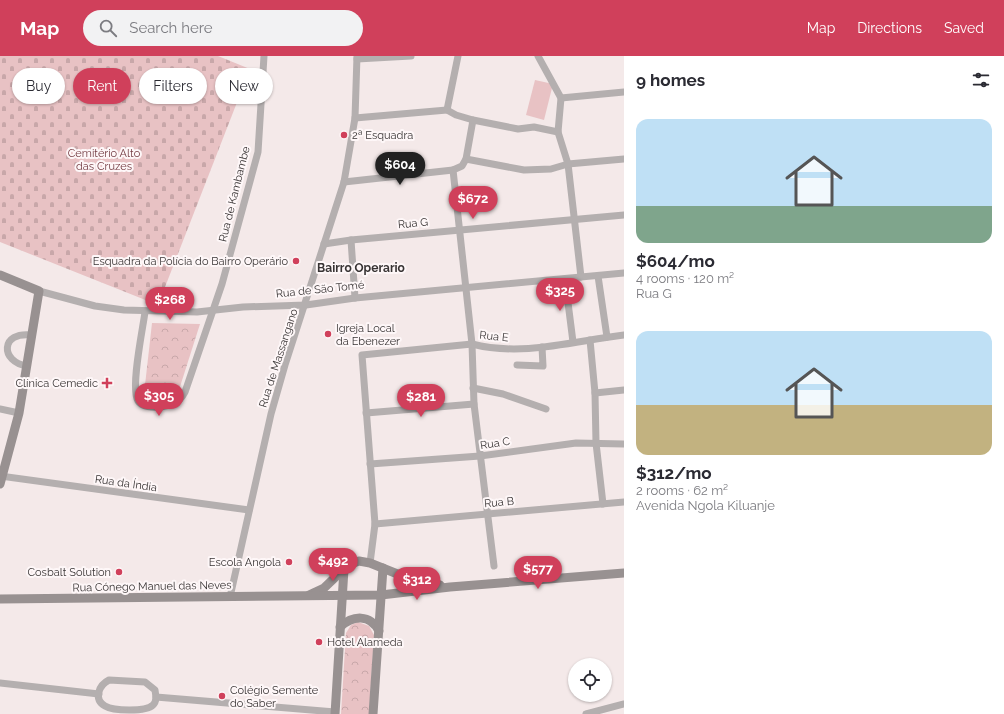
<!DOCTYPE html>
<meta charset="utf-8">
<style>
body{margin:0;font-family:Raleway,sans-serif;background:#f2f2f3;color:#2b2b33;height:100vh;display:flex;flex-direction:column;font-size:15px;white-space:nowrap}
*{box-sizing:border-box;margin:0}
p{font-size:13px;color:#7c7c81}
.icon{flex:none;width:22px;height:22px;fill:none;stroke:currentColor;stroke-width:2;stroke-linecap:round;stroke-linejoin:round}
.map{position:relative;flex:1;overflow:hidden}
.drawer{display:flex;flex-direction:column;background:#fff;width:380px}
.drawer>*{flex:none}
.hud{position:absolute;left:12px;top:12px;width:380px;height:36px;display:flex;gap:8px}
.buttons{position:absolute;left:568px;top:602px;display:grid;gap:8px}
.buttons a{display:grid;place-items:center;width:44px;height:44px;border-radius:50%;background:#fff;box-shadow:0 1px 3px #0004;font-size:20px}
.price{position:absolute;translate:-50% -34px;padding:0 9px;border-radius:14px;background:#d0405b;color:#fff;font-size:13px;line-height:26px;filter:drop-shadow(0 1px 2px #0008)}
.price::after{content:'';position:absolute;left:50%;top:24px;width:12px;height:9px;margin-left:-6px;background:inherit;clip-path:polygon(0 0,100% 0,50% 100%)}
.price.current{background:#222;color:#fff}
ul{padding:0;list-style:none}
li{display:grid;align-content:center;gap:8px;height:212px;padding:0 12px}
li span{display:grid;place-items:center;height:124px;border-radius:12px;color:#555}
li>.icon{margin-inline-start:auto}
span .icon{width:72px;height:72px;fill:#fffc;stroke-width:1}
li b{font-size:17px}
h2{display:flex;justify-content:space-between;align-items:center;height:48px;padding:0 12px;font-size:17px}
.pill{padding:0 14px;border-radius:18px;background:#fff;box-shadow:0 1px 3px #0004;font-size:14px;line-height:36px}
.pill.current{background:#d0405b;color:#fff}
header{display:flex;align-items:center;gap:24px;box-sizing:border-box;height:56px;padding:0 20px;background:#d0405b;color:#fff}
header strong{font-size:19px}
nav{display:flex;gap:22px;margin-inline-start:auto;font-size:14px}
.search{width:280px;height:36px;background:#f2f2f3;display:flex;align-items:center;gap:10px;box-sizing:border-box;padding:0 14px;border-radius:22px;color:#7c7c81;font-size:15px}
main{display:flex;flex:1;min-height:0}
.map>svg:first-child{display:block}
.grass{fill:#e8c2c4}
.forest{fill:url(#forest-crowns)}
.cemetery{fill:url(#cemetery-stones)}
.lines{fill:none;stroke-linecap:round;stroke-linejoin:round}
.street{stroke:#b4afaf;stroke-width:7}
.secondary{stroke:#989191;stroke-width:9}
.poi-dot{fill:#d0405b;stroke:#fef7f8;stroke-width:1.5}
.labels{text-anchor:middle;stroke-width:4;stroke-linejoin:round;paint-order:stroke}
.poi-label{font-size:11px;fill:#383434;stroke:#fef7f8;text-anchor:start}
.park-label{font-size:11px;fill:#733b42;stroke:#fef7f8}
.street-label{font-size:11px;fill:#383434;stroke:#fef7f8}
.neighbourhood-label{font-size:12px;font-weight:bold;fill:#383434;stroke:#fef7f8}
</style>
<header>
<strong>Map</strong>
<div class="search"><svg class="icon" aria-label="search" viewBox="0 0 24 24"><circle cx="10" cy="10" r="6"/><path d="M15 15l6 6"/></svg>Search here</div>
<nav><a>Map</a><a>Directions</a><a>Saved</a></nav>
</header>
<main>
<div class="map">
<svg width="624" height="658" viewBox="0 0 624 658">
<defs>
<pattern id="forest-crowns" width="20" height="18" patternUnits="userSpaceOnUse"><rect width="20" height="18" fill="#e8c2c4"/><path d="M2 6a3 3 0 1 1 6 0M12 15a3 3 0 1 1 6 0" fill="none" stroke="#c8a7a9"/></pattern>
<pattern id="cemetery-stones" width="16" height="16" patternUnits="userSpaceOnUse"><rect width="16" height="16" fill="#e8c2c4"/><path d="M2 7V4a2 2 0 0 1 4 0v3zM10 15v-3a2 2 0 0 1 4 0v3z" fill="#c8a7a9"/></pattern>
</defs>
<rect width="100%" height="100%" fill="#f4e9e9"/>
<!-- grass -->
<path class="grass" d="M535,24L553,28L544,64L526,59Z"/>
<!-- forest -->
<g class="forest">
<path d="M152,267L200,268L178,337L160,345L144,338Z"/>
<path d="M358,566L369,570L374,579L369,658H341L346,577L351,569Z"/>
</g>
<!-- cemetery -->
<path class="cemetery" d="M0,0H218L250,13L158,249L0,186Z"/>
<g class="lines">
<!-- street -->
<g class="street">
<path d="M458,0L447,54L456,59L473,64L466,103L462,110L453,114L472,288L474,348L494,510"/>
<path d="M538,0L561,42L558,76L568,108L581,221"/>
<path d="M357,3L411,0"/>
<path d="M561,42L624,36"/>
<path d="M355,62L447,54"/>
<path d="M473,64L518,73L534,71L558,76"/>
<path d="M466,103L524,114L551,113L568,108L624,103"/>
<path d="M344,126L453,114"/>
<path d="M351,184L355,242"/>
<path d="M324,188L351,184L624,159"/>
<path d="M598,220L607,281"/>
<path d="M565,223L573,286"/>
<path d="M39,235L95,250L124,254L197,256L243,251L306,249L355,242L624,217"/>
<path d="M145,256C143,272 130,333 138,345C142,351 153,352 160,351C173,349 179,347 185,336L222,228L258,96L264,0"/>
<path d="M590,284L595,337L596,387L603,448"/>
<path d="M517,309L543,310L542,291"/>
<path d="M27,310C0,306 0,275 32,279"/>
<path d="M473,332L503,338L546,353"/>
<path d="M595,337L624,334"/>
<path d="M0,353L19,357"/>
<path d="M366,357L474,348"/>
<path d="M370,408L480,400L576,387L624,388"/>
<path d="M0,420L249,454"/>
<path d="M375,468L624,446"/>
<path d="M370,507L375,468L362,299L472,288C522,301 574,285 624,279"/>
<path d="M230,541L271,358L285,309L344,126L355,62L357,0"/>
<path d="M109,624L145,626L155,634C156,640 157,645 153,649C146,656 113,655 105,650C93,643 99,629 109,624Z"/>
<path d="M0,627L99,638"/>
<path d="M156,641L335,656"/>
<path d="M586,658L624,648"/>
</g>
<!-- secondary -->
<g class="secondary">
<path d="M0,219L39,235L19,357L0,428"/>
<path d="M309,539L324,532L348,509L359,505L370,507L410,523L440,529"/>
<path d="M0,543L381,539L450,531L624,517"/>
<path d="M340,571C353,559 370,558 379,575"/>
<path d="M335,658L344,513"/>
<path d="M373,658L383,512"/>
</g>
</g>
<!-- markers -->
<g class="poi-dot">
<circle cx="344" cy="79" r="4"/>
<circle cx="296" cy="205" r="4"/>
<circle cx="328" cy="278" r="4"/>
<path d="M105 321h4v4h4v4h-4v4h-4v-4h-4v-4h4z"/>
<circle cx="289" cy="506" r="4"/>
<circle cx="119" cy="516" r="4"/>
<circle cx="319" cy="586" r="4"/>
<circle cx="222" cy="640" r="4"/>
</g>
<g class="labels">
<!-- poi labels -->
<g class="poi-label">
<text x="352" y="83">2ª Esquadra</text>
<text x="288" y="209" text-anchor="end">Esquadra da Polícia do Bairro Operário</text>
<text x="336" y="276">Igreja Local<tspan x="336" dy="13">da Ebenezer</tspan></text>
<text x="98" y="331" text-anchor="end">Clínica Cemedic</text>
<text x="281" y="510" text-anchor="end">Escola Angola</text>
<text x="111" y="520" text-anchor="end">Cosbalt Solution</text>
<text x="327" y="590">Hotel Alameda</text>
<text x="230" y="638">Colégio Semente<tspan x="230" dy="13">do Saber</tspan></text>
</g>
<!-- park labels -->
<g class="park-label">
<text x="104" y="101">Cemitério Alto<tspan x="104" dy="13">das Cruzes</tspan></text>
</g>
<!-- street labels -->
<g class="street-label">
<text transform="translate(234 138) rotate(-76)" y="4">Rua de Kambambe</text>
<text transform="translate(413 167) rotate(-5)" y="4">Rua G</text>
<text transform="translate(320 233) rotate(-6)" y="4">Rua de São Tomé</text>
<text transform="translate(494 280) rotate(6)" y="4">Rua E</text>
<text transform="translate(278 302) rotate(-72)" y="4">Rua de Massangano</text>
<text transform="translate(495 387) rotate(-9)" y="4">Rua C</text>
<text transform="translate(126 427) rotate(8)" y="4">Rua da Índia</text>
<text transform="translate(499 446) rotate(-5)" y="4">Rua B</text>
<text transform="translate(152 530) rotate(-1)" y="4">Rua Cónego Manuel das Neves</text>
</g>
<!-- neighbourhood labels -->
<g class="neighbourhood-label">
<text x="361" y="216">Bairro Operario</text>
</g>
</g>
</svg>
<div class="buttons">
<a><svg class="icon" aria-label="locate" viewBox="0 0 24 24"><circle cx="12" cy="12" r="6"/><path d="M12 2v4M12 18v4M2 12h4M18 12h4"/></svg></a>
</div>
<b class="price current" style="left:400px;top:130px">$604</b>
<b class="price" style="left:473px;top:164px">$672</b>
<b class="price" style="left:560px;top:256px">$325</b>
<b class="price" style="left:170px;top:265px">$268</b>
<b class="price" style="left:159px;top:361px">$305</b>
<b class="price" style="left:421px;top:362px">$281</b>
<b class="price" style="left:333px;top:526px">$492</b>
<b class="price" style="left:538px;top:534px">$577</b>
<b class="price" style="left:417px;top:545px">$312</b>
<div class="hud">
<a class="pill">Buy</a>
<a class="pill current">Rent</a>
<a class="pill">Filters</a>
<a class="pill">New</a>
</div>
</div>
<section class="drawer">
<h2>9 homes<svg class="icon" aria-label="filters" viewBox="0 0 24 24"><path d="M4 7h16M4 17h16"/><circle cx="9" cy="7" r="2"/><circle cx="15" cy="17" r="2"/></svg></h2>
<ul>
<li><span style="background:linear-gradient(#bfe0f5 70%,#7fa58c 0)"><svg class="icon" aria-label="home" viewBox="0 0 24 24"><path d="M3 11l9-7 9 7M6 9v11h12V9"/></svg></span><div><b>$604/mo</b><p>4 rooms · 120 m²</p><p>Rua G</p></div></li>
<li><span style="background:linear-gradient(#bfe0f5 60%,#c2b280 0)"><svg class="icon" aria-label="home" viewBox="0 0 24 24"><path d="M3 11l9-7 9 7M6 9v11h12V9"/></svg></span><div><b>$312/mo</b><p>2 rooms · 62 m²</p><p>Avenida Ngola Kiluanje</p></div></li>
</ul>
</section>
</main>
